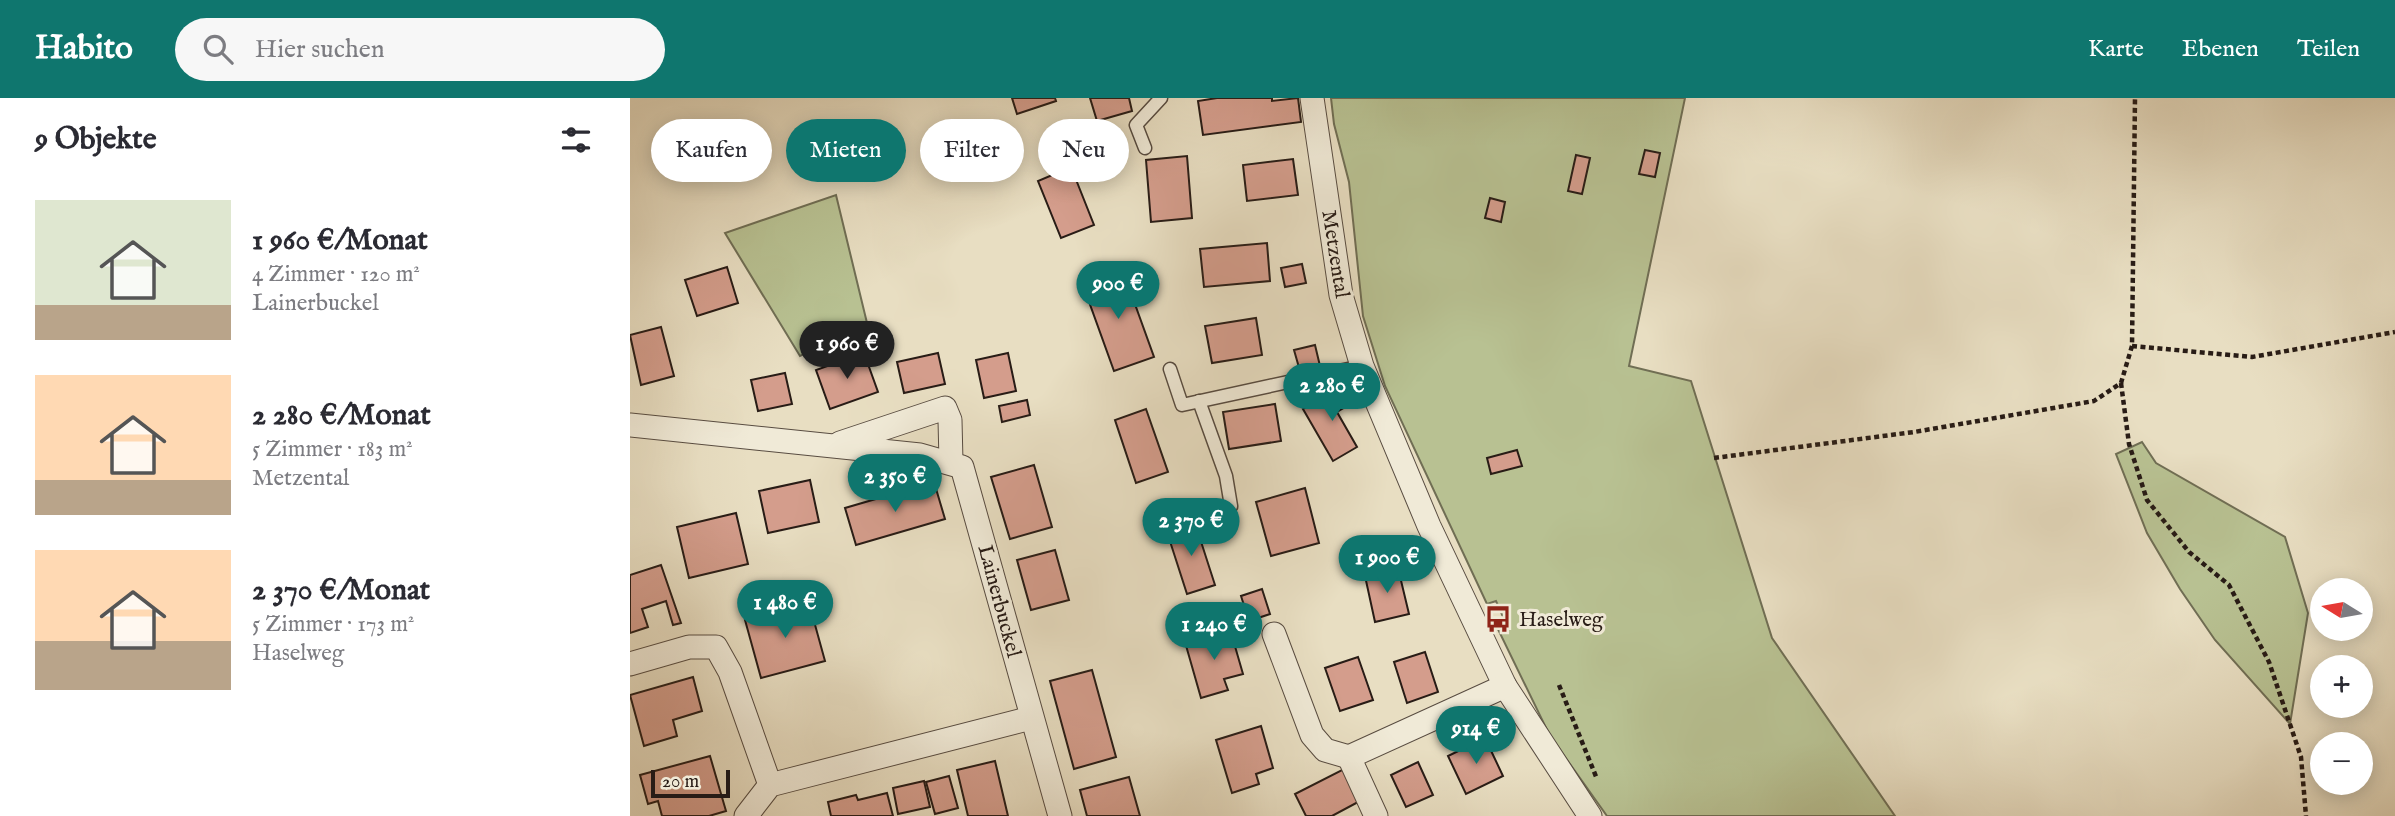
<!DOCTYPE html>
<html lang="de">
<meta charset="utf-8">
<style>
body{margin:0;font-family:"IM FELL English",serif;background:#f7f7f7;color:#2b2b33;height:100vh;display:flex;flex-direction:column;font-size:26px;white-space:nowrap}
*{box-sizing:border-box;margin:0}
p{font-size:23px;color:#7c7c81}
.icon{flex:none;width:38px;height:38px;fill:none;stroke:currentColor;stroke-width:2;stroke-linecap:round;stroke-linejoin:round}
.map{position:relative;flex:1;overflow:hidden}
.side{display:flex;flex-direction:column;background:#fff;width:630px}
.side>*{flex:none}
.guide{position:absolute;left:21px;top:21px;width:665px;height:63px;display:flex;gap:14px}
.needle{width:46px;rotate:281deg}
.buttons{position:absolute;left:1680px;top:480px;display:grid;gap:14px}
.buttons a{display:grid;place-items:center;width:63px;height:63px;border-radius:50%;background:#fff;box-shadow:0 4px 18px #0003;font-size:35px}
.scale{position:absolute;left:21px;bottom:18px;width:79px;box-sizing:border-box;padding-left:7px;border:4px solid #281c16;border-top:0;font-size:19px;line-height:24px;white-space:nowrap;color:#281c16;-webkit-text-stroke:5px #f0ead7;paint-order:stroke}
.price{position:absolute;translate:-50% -60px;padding:0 16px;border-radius:24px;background:#0f766e;color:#fff;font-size:23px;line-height:46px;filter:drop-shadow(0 2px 4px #0008)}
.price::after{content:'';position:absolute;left:50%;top:42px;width:21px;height:16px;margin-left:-10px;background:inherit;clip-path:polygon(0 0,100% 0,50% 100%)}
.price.on{background:#222;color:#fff}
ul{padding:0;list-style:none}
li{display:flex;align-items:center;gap:21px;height:175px;padding:0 35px}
li span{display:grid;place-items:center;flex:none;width:196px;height:140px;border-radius:0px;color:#555}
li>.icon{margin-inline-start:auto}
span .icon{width:84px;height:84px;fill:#fffc;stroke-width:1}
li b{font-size:30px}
h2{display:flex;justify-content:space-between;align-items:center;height:84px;padding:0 35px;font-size:30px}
.tag{padding:0 24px;border-radius:32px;background:#fff;box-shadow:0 4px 18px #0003;font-size:24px;line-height:63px}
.tag.on{background:#0f766e;color:#fff}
header{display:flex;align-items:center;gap:42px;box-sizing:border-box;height:98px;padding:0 35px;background:#0f766e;color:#fff}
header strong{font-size:33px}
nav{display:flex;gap:38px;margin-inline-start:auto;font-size:24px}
.search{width:490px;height:63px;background:#f7f7f7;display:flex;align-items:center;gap:18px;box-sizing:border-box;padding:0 24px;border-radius:38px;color:#7c7c81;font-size:26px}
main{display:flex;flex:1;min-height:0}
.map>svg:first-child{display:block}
.green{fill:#b8c192;stroke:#706e54;stroke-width:2}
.building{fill:#d49d8c;stroke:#281c16;stroke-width:2}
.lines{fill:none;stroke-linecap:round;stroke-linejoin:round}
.lane-casing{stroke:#584c41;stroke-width:15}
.street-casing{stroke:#584c41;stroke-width:25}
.path{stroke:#281c16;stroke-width:4.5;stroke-dasharray:5 3.5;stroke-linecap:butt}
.lane{stroke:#f0ead7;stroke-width:12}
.street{stroke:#f0ead7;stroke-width:23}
.labels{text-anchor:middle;stroke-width:6;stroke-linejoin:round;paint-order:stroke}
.street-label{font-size:21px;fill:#281c16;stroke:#f0ead7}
.poi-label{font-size:21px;fill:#281c16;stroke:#f0ead7;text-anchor:start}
</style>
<header>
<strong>Habito</strong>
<div class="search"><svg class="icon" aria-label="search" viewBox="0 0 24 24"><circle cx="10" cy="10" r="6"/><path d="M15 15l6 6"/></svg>Hier suchen</div>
<nav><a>Karte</a><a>Ebenen</a><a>Teilen</a></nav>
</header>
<main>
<section class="side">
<h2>9 Objekte<svg class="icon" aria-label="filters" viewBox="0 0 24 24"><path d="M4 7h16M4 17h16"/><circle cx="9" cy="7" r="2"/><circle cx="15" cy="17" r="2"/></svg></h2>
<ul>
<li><span style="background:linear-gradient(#dfe7d0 75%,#b9a48a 0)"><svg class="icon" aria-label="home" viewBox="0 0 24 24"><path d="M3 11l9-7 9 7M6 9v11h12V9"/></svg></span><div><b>1 960 €/Monat</b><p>4 Zimmer · 120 m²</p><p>Lainerbuckel</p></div></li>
<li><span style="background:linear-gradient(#ffd9b3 75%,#b9a48a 0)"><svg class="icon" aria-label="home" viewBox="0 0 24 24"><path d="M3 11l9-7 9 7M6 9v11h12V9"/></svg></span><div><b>2 280 €/Monat</b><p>5 Zimmer · 183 m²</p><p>Metzental</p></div></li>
<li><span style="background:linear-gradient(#ffd9b3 65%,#b9a48a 0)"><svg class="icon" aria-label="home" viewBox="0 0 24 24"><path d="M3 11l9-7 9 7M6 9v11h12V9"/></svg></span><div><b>2 370 €/Monat</b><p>5 Zimmer · 173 m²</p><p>Haselweg</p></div></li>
</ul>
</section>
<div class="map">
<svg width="1765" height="718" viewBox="0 0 1765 718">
<rect width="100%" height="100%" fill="#e8dec2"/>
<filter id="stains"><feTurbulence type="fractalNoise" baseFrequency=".00286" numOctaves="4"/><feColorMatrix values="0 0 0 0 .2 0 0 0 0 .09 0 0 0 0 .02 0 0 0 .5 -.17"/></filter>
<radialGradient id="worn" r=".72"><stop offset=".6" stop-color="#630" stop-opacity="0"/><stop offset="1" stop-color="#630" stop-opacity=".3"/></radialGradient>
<!-- green -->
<g class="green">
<path d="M701,0H1055L999,268L1061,283L1142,540L1265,718H977L920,638L865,525L874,521L866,503L857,506L755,288L733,218L719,84L704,26Z"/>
<path d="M206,97L237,225L170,258L95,135Z"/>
<path d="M1512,344L1526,365L1655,439L1678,515L1660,626L1585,542L1550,491L1517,435L1486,356Z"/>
</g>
<!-- building -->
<g class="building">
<path d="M382,0H425L426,3L387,16Z"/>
<path d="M460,0H499L502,13L467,23Z"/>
<path d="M587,0H642V3L668,0L671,24L573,37L568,3Z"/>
<path d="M1015,52L1030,55L1025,79L1009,76Z"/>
<path d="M946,57L960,60L952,96L938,93Z"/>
<path d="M557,58L562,120L521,124L516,62Z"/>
<path d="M663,61L668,97L617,103L613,67Z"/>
<path d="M441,69L464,127L431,140L408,83Z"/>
<path d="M860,100L875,104L871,124L855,120Z"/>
<path d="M637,145L640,183L574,189L570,151Z"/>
<path d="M672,166L676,185L655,189L651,170Z"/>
<path d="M97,169L108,205L67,218L55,182Z"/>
<path d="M493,173L524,259L484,273L453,187Z"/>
<path d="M626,220L632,257L582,265L575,228Z"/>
<path d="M31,229L44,278L11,287L0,237Z"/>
<path d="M685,247L690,268L670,273L664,252Z"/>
<path d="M234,255L248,294L200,311L186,272Z"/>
<path d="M308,255L315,286L274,295L267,264Z"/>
<path d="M378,255L386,293L354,300L346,262Z"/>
<path d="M155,275L162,306L128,313L121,282Z"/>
<path d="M712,288L722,305L707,314L727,349L703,363L673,311Z"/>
<path d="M397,302L400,317L372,324L369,308Z"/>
<path d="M645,306L651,343L599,351L593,314Z"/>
<path d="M516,311L538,374L506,385L485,322Z"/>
<path d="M887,352L892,368L861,376L857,360Z"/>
<path d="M404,367L422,429L380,441L361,379Z"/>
<path d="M180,382L189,424L138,435L129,393Z"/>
<path d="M304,384L315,421L226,447L215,410Z"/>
<path d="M675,390L689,445L641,458L626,404Z"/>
<path d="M106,415L118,466L59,480L47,429Z"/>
<path d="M565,425L585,487L557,496L537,434Z"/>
<path d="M425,452L439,502L401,512L387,462Z"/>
<path d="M31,467L51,525L43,527L36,503L12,511L18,529L0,535V477Z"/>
<path d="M768,470L779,516L745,524L735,478Z"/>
<path d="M632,491L640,516L619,523L611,498Z"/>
<path d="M179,505L195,563L131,580L115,522Z"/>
<path d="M600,531L613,576L594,581L598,592L571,600L555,544Z"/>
<path d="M795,554L808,594L777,605L764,564Z"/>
<path d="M728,559L743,602L710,613L695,570Z"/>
<path d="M462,572L486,659L444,671L420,583Z"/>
<path d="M63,579L72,613L43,622L47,638L14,648L0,597Z"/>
<path d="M631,628L643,670L626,676L629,686L602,695L586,642Z"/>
<path d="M855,640L873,678L836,696L818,658Z"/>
<path d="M80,658L96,713L79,718H32L28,703L18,706L10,677Z"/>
<path d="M365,663L378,718H338L327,672Z"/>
<path d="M788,664L803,697L776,709L761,677Z"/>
<path d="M714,671L730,703L702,718H676L665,696Z"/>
<path d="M319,678L328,710L305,716L296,684Z"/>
<path d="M499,679L510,718H457L450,692Z"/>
<path d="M294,683L300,709L268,716L263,690Z"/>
<path d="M257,695L263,718H201L198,704L226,697L228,702Z"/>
</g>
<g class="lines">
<defs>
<g id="lane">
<path d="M515,50L506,27L531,0"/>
<path d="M540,271L552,307L732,268"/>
<path d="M569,303L596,378L601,408L574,420"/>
</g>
<g id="street">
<path d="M682,0L711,197L732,268L799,428L875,588L960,718"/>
<path d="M0,327L290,357L332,369L430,718"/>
<path d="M210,345L315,310L320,322L321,364"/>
<path d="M644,536L682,637L695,652L719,659"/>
<path d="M0,566L59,549H86L100,574L140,687"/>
<path d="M116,718L140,687L401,620"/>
<path d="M746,718L719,659L875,588"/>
</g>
</defs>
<!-- lane casing -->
<use href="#lane" class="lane-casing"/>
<!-- street casing -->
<use href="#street" class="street-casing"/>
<!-- path -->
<g class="path">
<path d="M1502,248L1622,259L1765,234"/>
<path d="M1491,285L1499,346L1517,402L1559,454L1599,487L1639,564L1671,659L1676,718"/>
<path d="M1084,360L1284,334L1464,303L1491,285L1502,248L1505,0"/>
<path d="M929,587L967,681"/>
</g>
<!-- lane -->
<use href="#lane" class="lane"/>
<!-- street -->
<use href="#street" class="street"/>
</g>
<!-- icons -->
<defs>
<symbol id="bus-bare" viewBox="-9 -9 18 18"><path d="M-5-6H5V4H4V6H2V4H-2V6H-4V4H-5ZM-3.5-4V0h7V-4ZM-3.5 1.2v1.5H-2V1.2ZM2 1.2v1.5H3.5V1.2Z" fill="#8f2418" stroke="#f0ead7" stroke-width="2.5" paint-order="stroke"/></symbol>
</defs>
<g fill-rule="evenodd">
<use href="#bus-bare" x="849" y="502" width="38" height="38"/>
</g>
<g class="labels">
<!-- street labels -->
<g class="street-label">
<text transform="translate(706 156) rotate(81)" y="7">Metzental</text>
<text transform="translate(370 503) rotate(75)" y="7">Lainerbuckel</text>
</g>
<!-- poi labels -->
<g class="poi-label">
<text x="889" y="528">Haselweg</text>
</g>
</g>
<rect width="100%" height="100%" filter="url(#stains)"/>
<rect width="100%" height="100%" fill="url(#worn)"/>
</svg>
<div class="buttons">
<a><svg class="needle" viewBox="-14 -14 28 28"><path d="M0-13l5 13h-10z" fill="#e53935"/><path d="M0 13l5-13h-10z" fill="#7c7c81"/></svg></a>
<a>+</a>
<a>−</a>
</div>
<div class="scale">20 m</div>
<b class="price" style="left:488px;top:223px">900 €</b>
<b class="price on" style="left:217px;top:283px">1 960 €</b>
<b class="price" style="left:702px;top:325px">2 280 €</b>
<b class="price" style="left:265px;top:416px">2 350 €</b>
<b class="price" style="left:561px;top:460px">2 370 €</b>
<b class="price" style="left:757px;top:497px">1 900 €</b>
<b class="price" style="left:155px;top:542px">1 480 €</b>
<b class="price" style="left:584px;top:564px">1 240 €</b>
<b class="price" style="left:846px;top:668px">914 €</b>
<div class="guide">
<a class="tag">Kaufen</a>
<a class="tag on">Mieten</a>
<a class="tag">Filter</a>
<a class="tag">Neu</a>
</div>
</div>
</main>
